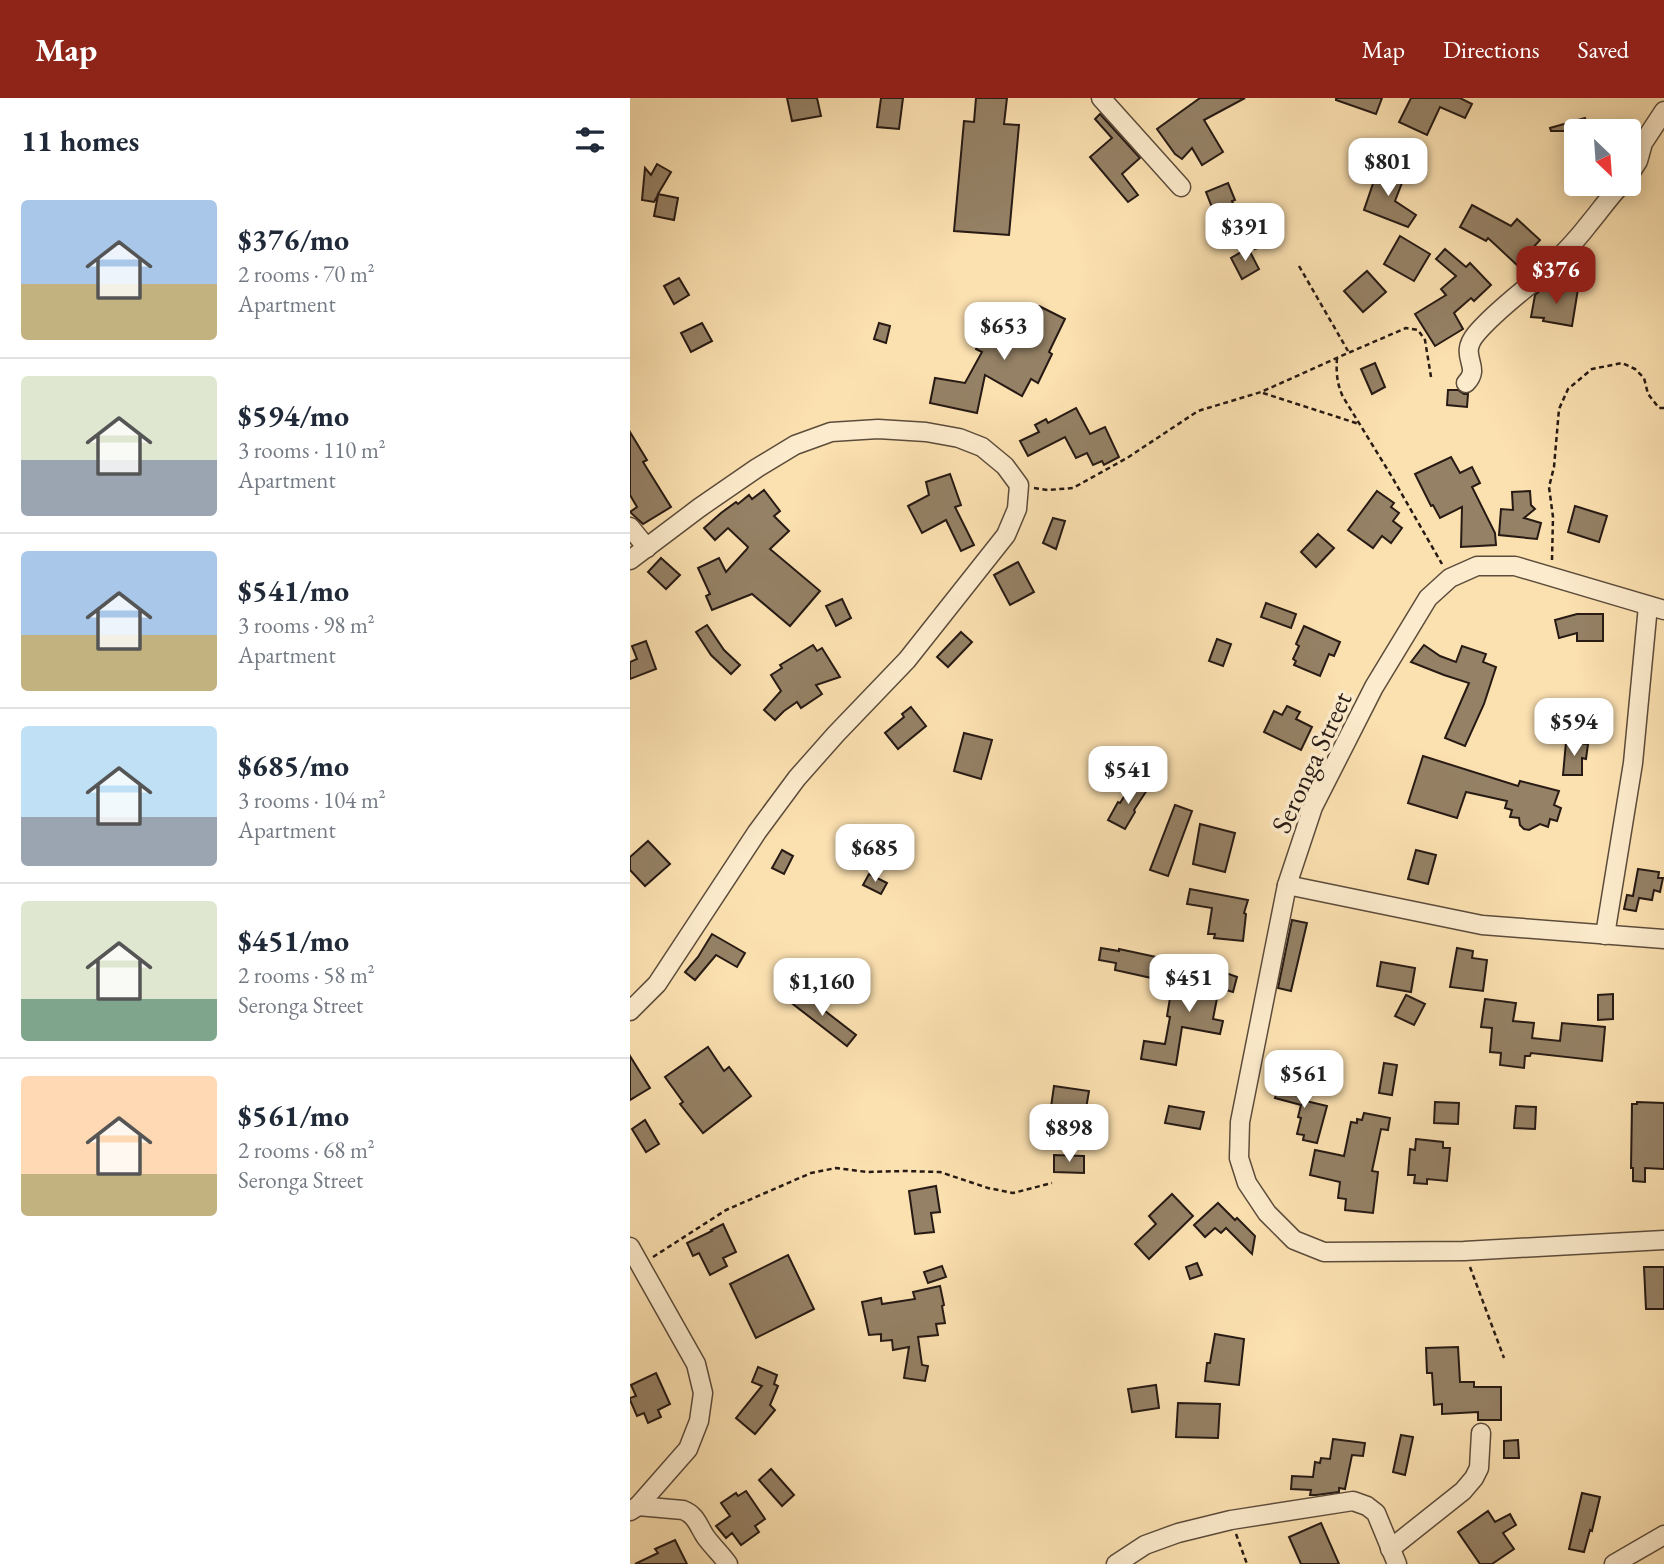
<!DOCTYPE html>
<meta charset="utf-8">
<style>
body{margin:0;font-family:"EB Garamond",serif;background:#f6f6f7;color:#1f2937;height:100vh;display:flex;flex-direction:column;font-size:26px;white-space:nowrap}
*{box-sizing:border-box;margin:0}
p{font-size:23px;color:#747a83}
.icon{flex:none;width:38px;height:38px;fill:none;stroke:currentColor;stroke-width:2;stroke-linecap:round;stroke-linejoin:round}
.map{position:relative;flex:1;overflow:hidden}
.drawer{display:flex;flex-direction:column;background:#fff;width:630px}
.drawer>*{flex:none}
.needle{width:46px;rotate:155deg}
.tools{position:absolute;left:934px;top:21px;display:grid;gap:14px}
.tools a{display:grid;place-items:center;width:77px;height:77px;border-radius:7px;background:#fff;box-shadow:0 4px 18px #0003;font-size:35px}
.price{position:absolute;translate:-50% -60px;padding:0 16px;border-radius:14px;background:#fff;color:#222;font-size:23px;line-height:46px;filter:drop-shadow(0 2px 4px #0008)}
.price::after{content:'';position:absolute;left:50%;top:42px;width:21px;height:16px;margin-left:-10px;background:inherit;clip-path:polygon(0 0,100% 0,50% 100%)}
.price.selected{background:#8f2418;color:#fff}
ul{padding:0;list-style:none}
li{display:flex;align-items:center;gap:21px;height:175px;padding:0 21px}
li+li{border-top:2px solid #e0e1e3}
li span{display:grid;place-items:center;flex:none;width:196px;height:140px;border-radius:7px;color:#555}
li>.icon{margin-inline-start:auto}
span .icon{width:84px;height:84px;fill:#fffc;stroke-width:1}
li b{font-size:30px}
h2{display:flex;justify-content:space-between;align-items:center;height:84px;padding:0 21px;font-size:30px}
header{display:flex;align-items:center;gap:42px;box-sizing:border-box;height:98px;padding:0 35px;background:#8f2418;color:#fff}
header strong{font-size:33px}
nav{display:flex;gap:38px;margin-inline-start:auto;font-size:24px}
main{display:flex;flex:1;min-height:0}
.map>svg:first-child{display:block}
.building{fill:#958165;stroke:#271a14;stroke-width:2}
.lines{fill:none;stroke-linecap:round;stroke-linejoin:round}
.street-casing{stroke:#5c4c3b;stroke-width:21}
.path{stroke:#271a14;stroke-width:2.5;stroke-dasharray:5 3.5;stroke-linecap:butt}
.street{stroke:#fcebcc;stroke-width:18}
.labels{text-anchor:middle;stroke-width:7;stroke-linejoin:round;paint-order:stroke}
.street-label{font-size:28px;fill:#271a14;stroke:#fcebcc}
</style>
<header>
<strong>Map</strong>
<nav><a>Map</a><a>Directions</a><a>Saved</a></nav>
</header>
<main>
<section class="drawer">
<h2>11 homes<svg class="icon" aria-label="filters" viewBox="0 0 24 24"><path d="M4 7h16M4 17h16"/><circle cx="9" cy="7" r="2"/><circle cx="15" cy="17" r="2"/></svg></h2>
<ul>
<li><span style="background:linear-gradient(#a9c7e8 60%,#c2b280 0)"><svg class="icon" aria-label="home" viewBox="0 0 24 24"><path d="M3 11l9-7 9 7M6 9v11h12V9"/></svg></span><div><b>$376/mo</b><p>2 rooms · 70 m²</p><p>Apartment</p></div></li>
<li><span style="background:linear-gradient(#dfe7d0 60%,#9aa5b1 0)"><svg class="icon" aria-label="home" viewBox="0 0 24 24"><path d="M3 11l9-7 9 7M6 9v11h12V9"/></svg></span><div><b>$594/mo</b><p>3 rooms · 110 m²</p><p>Apartment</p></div></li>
<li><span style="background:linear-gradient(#a9c7e8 60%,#c2b280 0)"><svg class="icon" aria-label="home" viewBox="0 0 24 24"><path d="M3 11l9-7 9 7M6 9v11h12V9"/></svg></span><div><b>$541/mo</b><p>3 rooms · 98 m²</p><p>Apartment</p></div></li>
<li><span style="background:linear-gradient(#bfe0f5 65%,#9aa5b1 0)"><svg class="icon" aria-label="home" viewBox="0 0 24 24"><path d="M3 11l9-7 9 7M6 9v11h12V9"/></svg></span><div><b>$685/mo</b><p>3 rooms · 104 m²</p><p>Apartment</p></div></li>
<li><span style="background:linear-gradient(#dfe7d0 70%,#7fa58c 0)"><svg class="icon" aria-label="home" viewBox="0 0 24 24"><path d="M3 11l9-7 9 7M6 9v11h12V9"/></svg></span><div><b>$451/mo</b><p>2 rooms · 58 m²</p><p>Seronga Street</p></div></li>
<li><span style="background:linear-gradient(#ffd9b3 70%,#c2b280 0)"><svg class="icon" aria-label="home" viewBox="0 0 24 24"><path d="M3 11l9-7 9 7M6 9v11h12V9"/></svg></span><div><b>$561/mo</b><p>2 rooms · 68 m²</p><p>Seronga Street</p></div></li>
</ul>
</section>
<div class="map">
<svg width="1034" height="1466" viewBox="0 0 1034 1466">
<rect width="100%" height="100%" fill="#fbe0b0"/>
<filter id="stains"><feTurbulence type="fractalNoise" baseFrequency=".00286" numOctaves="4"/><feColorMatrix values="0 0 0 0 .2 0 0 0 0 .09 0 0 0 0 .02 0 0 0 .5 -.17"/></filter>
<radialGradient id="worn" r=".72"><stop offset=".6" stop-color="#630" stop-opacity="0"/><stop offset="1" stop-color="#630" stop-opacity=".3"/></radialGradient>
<!-- building -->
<g class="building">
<path d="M157,0H187L191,18L162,23Z"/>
<path d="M251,0H273L269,31L247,29Z"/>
<path d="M346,0H377L374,26L389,27L379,137L324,133L334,23L344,24Z"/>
<path d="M570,0H615L574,22L593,54L572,67L562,50L552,61L545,56L527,31Z"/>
<path d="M706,0H752L746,16L706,2Z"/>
<path d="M781,0H830L842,6L835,20L810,9L797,37L769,24Z"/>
<path d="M470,16L510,60L492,76L508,97L498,104L460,59L482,40L465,21Z"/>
<path d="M955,20L959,33H921L920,30Z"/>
<path d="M27,66L41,74L28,96L48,100L44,122L24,118L28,97L24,104L12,102L15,70L21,77Z"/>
<path d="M749,68L775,77L765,103L786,117L778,129L734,112Z"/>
<path d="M598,85L605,102L602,103L607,115L582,126L578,114L583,112L576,94Z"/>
<path d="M842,107L881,128L887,121L910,142L887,167L858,140L856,143L830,129Z"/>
<path d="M630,120L641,145L625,151L615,127Z"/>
<path d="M770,138L800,156L784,183L754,166Z"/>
<path d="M618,150L629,171L612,181L601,160Z"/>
<path d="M815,151L836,169L840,165L861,187L844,203L841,200L824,215L833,231L805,248L785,216L816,197L811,191L826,178L806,161Z"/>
<path d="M737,173L756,194L733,214L714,193Z"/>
<path d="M49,180L59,197L44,206L34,188Z"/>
<path d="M934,189L948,191L942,228L913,223L914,220L901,219L905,197L911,192L933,195Z"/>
<path d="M409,208L435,221L419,254L422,256L408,285L401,281L392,298L355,277L347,315L300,305L305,280L335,285L352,254L346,251L361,223L393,239Z"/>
<path d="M72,225L82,243L61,254L51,235Z"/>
<path d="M249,225L260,228L256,245L244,241Z"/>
<path d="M745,265L755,289L742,296L731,271Z"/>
<path d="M818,292H828L834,296H838L837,309L817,307Z"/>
<path d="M446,310L460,336L475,329L489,359L474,367L472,363L463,367L457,355L446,360L435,339L398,358L390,343L409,334L405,327L416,321L418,325Z"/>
<path d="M0,334L17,362L13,364L41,409L13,426L0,414L7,409L0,397Z"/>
<path d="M821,359L830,375L842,369L850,385L842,389L865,435L866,447L831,449L832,409L810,420L803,407L801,408L785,376Z"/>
<path d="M320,376L331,407L325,409L344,447L331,453L316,422L292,435L278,408L299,397L296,384Z"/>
<path d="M134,392L150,413L144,418L159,433L140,451L190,493L160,528L122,496L82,512L76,498L80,496L68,470L89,460L96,474L117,451L118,449L98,430L85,442L74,430L91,415L106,404L108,406L119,397L122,401Z"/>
<path d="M747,393L764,405L761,409L769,415L763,423L772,430L761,445L752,438L743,450L718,432Z"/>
<path d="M900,393L901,407L905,411L894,420L911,425L907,441L869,437L871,411L883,412L882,394Z"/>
<path d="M945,408L977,418L969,444L938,434Z"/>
<path d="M423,420L435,423L426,451L413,445Z"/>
<path d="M688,436L704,450L686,469L671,454Z"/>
<path d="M31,460L50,477L36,491L18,474Z"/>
<path d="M388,464L404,494L380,507L364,477Z"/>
<path d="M212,501L221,520L206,528L196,508Z"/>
<path d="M636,505L666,516L661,530L631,519Z"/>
<path d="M947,516H973V543H947V535L929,540L925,522Z"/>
<path d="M77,527L94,552L110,567L101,576L81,557L66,534Z"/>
<path d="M674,528L710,544L704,558L699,556L690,578L664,567L666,563L663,561L669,548L666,546Z"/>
<path d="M331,534L342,544L318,569L307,559Z"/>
<path d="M587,541L601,546L593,568L579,563Z"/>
<path d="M16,543L26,571L0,581V564L7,561L2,548Z"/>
<path d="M183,547L187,553L192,550L210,579L186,587L192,596L171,610L167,604L154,613L145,622L134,612L151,593L141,577L152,570L150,567Z"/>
<path d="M794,547L810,558L826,564L832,548L856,556L853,564L866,569L854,606L835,648L815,640L839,585L814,577L781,564Z"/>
<path d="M657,608L670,614L666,621L682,629L671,652L634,634L644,613L652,617Z"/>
<path d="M281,609L296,628L268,651L255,635L274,619L272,616Z"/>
<path d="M334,635L362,642L351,681L324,673Z"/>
<path d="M936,644L958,646L956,661L952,660V677H933Z"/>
<path d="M793,658L888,688L890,683L929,693L924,707L931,710L927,723L920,721L918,729L910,726L899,732L894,731L890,727L889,720L880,719L882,712L875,710L877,703L836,694L827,720L778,705Z"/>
<path d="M504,683L517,692L504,712L505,714L495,731L478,722L488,704L490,705Z"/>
<path d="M545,707L562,713L538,778L520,772Z"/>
<path d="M570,726L605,735L595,774L563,766Z"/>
<path d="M18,743L40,766L15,788L0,772V759Z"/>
<path d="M152,752L163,758L154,776L142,770Z"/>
<path d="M786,752L806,757L798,786L778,781Z"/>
<path d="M1008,771L1029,774L1028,780H1033L1030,794L1024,792L1022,802L1009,800L1006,813L994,811L997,797L1003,798Z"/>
<path d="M239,776L257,785L251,796L233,787Z"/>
<path d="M560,791L618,802L614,815L616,816L613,843L584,840L585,836H578L582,810L557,806Z"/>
<path d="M662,822L677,825L661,893L648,890Z"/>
<path d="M82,836L115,855L107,869L86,857L65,882L55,874L68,859Z"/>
<path d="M471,850L489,853V851L531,860L526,881L485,872L486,865L469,862Z"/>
<path d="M827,850L843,853L842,860L857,862L853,893L820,889Z"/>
<path d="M751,864L785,870L781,894L747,888Z"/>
<path d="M572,874L595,878L596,875L607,879L603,894L589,890L583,921L593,923L590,936L552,929L546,967L511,961L514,943L535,946L540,919L537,918L543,882L570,887Z"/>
<path d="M168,892L226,937L217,948L159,903Z"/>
<path d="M983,896V921L968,922V897Z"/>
<path d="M776,897L795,906L784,927L765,918Z"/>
<path d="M855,901L886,905L883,923L904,925L902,940L930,943L932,925L975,929L972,963L901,955L900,958H895L894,970L870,967L871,955L860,954L862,930L851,929Z"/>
<path d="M78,949L94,973L99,969L121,998L73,1035L50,1006L53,1004L35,979Z"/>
<path d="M0,958L20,990L0,1002Z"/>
<path d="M754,965L767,967L762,997L749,995Z"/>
<path d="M662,983L679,987L676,1003L697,1008L687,1045L673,1042L674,1037L667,1036L671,1020L668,1019L671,1007L645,1000L650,984L661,987Z"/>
<path d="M424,988L459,993L453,1028L419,1023Z"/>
<path d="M805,1004L829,1005L828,1026L804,1025Z"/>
<path d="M1007,1004L1034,1005V1071L1015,1070V1084L1003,1083V1070H1001L1002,1006H1007Z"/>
<path d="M539,1008L574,1014L570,1031L535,1025Z"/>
<path d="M886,1008L906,1009L905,1031L884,1030Z"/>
<path d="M734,1015L760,1020L758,1032L751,1031L742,1073L748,1074L743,1115L715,1112L716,1101L708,1100L710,1084L680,1077L685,1052L714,1058L721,1024L727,1025V1021L732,1022Z"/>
<path d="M15,1022L29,1046L16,1054L2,1031Z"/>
<path d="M786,1041L813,1044V1050H820L817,1083L797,1081V1086L784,1085L785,1077H778L780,1051L785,1052Z"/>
<path d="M424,1057L454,1058V1075L424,1074Z"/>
<path d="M306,1088L310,1114L301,1115L304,1134L285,1136L279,1093Z"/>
<path d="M542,1096L563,1118L519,1161L505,1146L526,1126L519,1118Z"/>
<path d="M588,1105L605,1122L607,1120L625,1138L622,1156L596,1130L591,1135L585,1130L575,1139L564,1127Z"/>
<path d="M93,1126L106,1154L93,1160L97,1168L80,1177L69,1155L63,1158L57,1145L82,1133L81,1132Z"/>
<path d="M158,1157L184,1211L126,1240L100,1186Z"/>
<path d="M567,1165L572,1177L560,1181L556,1169Z"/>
<path d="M312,1168L316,1179L298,1185L294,1174Z"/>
<path d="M1014,1169H1034V1211H1016Z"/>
<path d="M310,1188L314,1207L312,1208L315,1225L306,1226L308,1237L288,1239L292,1267L298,1268L295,1283L274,1280L279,1249L263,1252L262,1242L251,1243V1236L239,1237L232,1204L251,1200L252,1206L285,1201L283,1194Z"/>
<path d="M585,1236L614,1241L609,1287L575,1283L577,1265H580Z"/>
<path d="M828,1249L830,1284H844V1289H871V1322H848V1314L812,1316V1306L804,1307L802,1275H797L796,1250Z"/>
<path d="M128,1269L147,1277L144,1286L148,1288L140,1307L145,1312L125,1336L106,1320L132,1288L122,1284Z"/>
<path d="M26,1275L40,1306L28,1312L31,1319L18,1325L14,1315L7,1318L0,1302V1300L6,1298L1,1287Z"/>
<path d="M526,1287L529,1310L502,1314L498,1291Z"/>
<path d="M548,1305L590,1306L588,1340L546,1339Z"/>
<path d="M771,1337L783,1339L775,1377L763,1374Z"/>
<path d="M703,1341L735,1345L733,1358L722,1357L715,1391L709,1390V1394L686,1397H680L681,1392L661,1391L662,1378L683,1379L685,1364L690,1365L691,1360L700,1361Z"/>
<path d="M888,1342L889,1360H874V1343Z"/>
<path d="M141,1371L164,1397L152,1408L129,1382Z"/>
<path d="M116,1393L135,1421L125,1428L129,1434L111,1447L102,1435L96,1440L86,1428L100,1418L91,1405L106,1395L108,1398Z"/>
<path d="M952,1395L970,1399L962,1433L960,1432L954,1454L939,1451Z"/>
<path d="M858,1413L865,1424L880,1416L886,1427L873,1435L884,1451L862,1466H850L828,1434Z"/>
<path d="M691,1425L709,1466H671L659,1439Z"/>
<path d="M45,1442L57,1466H5L28,1455L25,1451Z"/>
</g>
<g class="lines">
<defs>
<g id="street">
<path d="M471,0L551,89"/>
<path d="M999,77L1008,63L1013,45L1034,13"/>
<path d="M836,285C853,268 827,259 846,236C867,211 894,193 918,171C932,157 946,143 958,127C970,113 979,99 992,86"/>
<path d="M0,429L17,450"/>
<path d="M0,462L69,410L127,370L165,347L201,334L248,331L296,334L329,340L352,349L375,368L389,387L387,411L376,437L277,562L206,636L167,680L127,734L27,886L0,913"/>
<path d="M1034,512L885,468H847L820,480L798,500L744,589L683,709L657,787L610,1024L609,1060L617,1085L637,1115L664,1142L694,1154L834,1153L1034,1142"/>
<path d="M657,787L852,827L1034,841"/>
<path d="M975,837L1003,665L1018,508"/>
<path d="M0,1149L66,1266L73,1295L69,1323L58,1351L8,1408L0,1413"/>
<path d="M8,1408L53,1412C66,1417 68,1427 75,1438C82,1448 91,1456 98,1466"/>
<path d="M760,1451L833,1393L844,1380L849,1370L851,1335"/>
<path d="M486,1466L515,1447L548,1435L601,1422L723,1403L737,1408L746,1415L767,1466"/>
<path d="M984,1466L1034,1437"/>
</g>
</defs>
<!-- street casing -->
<use href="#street" class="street-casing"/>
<!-- path -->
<g class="path">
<path d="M669,168L718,253"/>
<path d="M707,260C706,275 707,286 713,299L762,379L812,466"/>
<path d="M633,295L729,326"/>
<path d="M404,390L418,392L443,390L497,360L568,313L631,294L718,255L776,230L788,232L795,242L801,279"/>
<path d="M922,462L923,419L919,389L924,369L929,311L938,291L962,271L992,265L1005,271L1014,280L1018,296L1029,310H1034"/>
<path d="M23,1159L96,1112L181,1075L206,1070L237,1074L274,1073L310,1074L358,1090L383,1095L422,1085"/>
<path d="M840,1169L874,1260"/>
<path d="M606,1436L617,1466"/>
</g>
<!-- street -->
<use href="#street" class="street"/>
</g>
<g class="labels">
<!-- street labels -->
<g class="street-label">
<text transform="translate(681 664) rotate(-65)" y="10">Seronga Street</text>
</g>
</g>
<rect width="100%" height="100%" filter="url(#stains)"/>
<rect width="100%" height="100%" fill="url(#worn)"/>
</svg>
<div class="tools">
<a><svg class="needle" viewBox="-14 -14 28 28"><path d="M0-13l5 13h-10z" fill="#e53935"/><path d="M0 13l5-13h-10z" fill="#747a83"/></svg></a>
</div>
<b class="price" style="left:758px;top:100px">$801</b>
<b class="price" style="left:615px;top:165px">$391</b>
<b class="price selected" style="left:926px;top:208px">$376</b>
<b class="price" style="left:374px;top:264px">$653</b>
<b class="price" style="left:944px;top:660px">$594</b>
<b class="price" style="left:498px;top:708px">$541</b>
<b class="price" style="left:245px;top:786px">$685</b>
<b class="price" style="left:559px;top:916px">$451</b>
<b class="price" style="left:192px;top:920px">$1,160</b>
<b class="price" style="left:674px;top:1012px">$561</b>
<b class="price" style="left:439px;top:1066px">$898</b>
</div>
</main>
